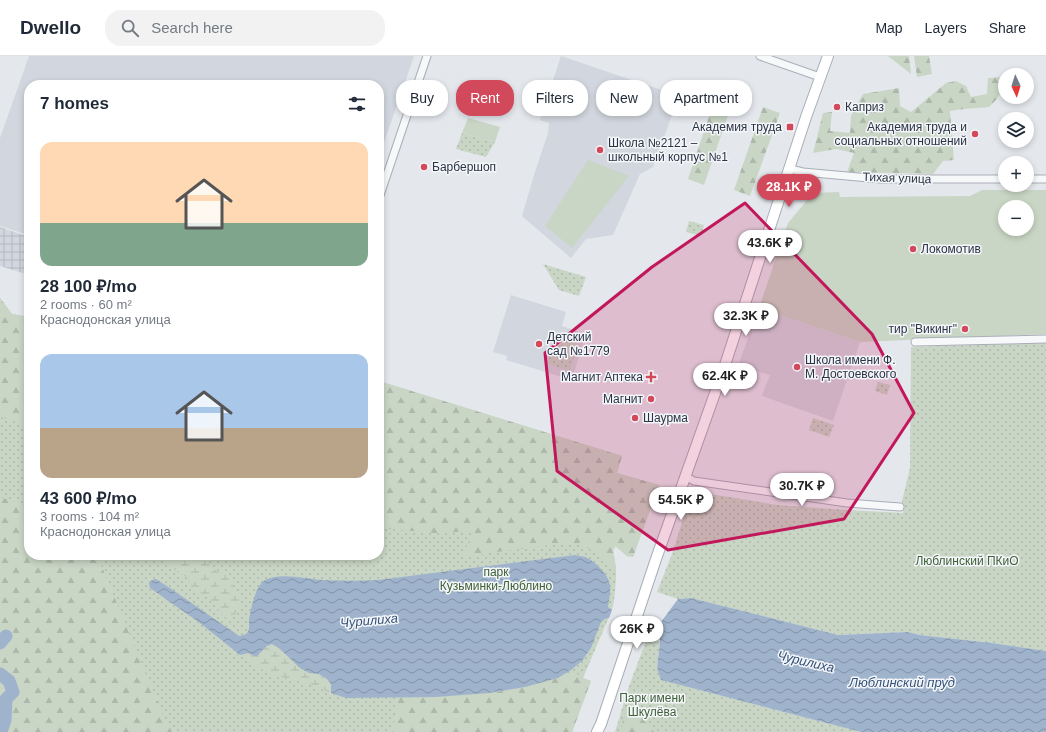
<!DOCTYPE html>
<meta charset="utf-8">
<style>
body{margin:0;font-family:Helvetica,sans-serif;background:#f2f2f3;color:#1f2937;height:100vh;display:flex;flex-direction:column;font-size:15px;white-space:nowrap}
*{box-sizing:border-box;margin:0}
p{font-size:13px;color:#747a83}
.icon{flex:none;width:22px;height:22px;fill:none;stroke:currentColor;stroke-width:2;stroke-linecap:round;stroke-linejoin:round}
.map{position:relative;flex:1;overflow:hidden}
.side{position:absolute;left:24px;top:24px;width:360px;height:480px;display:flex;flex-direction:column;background:#fff;border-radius:16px;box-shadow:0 2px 6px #0003}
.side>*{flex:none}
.top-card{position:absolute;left:396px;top:24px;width:380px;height:36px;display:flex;gap:8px}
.needle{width:26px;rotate:176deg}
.buttons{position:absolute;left:998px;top:12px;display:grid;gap:8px}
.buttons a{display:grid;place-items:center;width:36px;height:36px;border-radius:50%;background:#fff;box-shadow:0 2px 6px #0003;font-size:20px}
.price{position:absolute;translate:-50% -34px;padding:0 9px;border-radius:14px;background:#fff;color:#222;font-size:13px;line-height:26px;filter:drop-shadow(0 1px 2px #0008)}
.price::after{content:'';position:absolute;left:50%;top:24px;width:12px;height:9px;margin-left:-6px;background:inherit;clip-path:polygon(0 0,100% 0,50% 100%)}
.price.active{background:#d1495b;color:#fff}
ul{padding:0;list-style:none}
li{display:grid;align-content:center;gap:8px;height:212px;padding:0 16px}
li span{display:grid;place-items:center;height:124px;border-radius:12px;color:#555}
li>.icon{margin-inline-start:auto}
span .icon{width:72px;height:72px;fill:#fffc;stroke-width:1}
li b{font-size:17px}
h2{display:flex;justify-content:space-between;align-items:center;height:48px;padding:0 16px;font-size:17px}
.pill{padding:0 14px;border-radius:16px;background:#fff;box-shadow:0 2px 6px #0003;font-size:14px;line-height:36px}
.pill.active{background:#d1495b;color:#fff}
header{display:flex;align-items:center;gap:24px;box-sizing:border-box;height:56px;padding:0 20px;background:#fff;border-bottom:1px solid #e0e1e3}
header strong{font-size:19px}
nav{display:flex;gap:22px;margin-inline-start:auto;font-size:14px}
.search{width:280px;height:36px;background:#f2f2f3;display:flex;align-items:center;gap:10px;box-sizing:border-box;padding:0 14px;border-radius:16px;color:#747a83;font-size:15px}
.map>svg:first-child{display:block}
.built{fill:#d2d6de}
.industrial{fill:url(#industrial-grid)}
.green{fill:url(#green-dots)}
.forest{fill:url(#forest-firs)}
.wetland{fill:url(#wetland-marsh)}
.pitch{fill:#c9d6c5;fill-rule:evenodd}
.water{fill:url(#water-waves)}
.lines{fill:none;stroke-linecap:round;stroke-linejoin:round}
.river{stroke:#9fb4cc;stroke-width:13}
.minor-casing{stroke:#a9aeb7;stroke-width:9}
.secondary-casing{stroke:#a9aeb7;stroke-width:12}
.minor{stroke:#f7f8fa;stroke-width:7}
.secondary{stroke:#fff;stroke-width:10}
.marked{fill:#c2185b;fill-opacity:0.2;stroke:#c2185b;stroke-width:3;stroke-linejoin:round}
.poi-dot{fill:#d1495b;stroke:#f4f6f9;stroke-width:1.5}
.labels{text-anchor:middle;stroke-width:3;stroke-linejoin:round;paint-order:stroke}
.poi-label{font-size:12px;fill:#2b3445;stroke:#f4f6f9;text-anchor:start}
.street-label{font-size:12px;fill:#2b3445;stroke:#f4f6f9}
.park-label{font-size:12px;fill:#3f6138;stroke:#f4f6f9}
.water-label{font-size:13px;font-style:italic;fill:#34527a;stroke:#f4f6f9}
</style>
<header>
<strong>Dwello</strong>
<div class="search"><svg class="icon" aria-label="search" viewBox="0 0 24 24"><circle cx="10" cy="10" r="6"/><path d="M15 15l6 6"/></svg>Search here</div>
<nav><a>Map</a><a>Layers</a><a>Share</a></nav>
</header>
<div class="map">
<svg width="1046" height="676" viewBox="0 0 1046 676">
<defs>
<pattern id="industrial-grid" width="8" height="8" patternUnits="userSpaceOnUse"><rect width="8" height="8" fill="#d2d6de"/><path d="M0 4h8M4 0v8" fill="none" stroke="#b4b8c0"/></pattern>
<pattern id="green-dots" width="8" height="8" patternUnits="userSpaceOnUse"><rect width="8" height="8" fill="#c9d6c5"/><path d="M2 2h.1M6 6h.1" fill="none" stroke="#adb8ab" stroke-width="1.8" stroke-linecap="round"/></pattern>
<pattern id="forest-firs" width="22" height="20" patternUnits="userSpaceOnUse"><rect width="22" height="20" fill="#c9d6c5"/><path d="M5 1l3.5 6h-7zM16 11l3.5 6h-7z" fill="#adb8ab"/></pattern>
<pattern id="wetland-marsh" width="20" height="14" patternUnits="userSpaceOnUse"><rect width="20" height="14" fill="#c9d6c5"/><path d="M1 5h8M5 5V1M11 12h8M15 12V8" fill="none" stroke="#adb8ab"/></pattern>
<pattern id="water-waves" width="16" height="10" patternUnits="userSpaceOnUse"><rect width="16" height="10" fill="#9fb4cc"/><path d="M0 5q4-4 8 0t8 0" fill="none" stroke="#8293a7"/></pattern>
</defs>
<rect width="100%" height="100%" fill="#e4e7ec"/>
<!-- built -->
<g class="built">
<path d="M29,0H414L379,101V29H29V179L0,170V82Z"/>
<path d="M561,0L679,40L653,111L640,118L613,179L586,183L571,202L522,160L534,119L548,77L549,67L540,64Z"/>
<path d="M511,239L566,256L562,270L586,278L572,324L506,304L507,300L493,296Z"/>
<path d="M759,252L860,286L833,365L762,340L770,319L738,310Z"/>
</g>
<!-- industrial -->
<path class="industrial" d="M0,171L29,181V219L0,210Z"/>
<!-- green -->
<g class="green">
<path d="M462,77L495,86L486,101L456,93Z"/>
<path d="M689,165L704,169L701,180L686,176Z"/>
<path d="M543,208L586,221L579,240L559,234Z"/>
<path d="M0,242L12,258L24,260L29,256V499H379V325L622,400L617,417L659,429L633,501L627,500L616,490L613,494L616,512V524L614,545L612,554L583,622L591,625L572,676H0Z"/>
<path d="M557,276L580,283L570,315L547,308Z"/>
<path d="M1046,287V595L992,587L920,579L907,576L838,579L691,542L678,543L657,536L672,498L692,435L778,449L846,454L903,457L902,445L910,412L911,291Z"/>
<path d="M878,326L890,329L887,339L875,335Z"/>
<path d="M813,362L834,369L829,381L809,374Z"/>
<path d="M812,429L830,432L829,441L811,438Z"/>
<path d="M646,585L660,586L657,612L662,624L861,676H615L628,633Z"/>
</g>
<!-- forest -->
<g class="forest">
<path d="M888,0H909L911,18Z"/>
<path d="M914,0H929L932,18L917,21Z"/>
<path d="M1005,21V31L996,44L989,51L964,53L950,55L954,104L943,105L933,118L847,116L854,97L836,93L813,97L823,57L832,56L830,75L850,77L851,60L863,38L899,32L900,50L911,56L946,27L956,25L966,30L971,41L987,38L988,22Z"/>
<path d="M717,37L734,42L704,129L688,123Z"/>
<path d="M763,51L780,57L750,140L734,134Z"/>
<path d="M0,242L12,258L24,260L29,256V370L0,361Z"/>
<path d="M379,325L622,400L617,417L659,429L633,501L627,500L615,490L613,494L616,512L604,507L596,497L582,489L565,487L460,501L475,475L435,477L379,472Z"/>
<path d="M0,441L29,450V499H97L165,664L172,676H0Z"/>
<path d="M571,614L583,622L591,625L572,676H521L520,675L513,676H392L396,655V642L436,641L489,637L525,631L558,622Z"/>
<path d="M626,652L636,655L654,676H620Z"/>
</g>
<!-- wetland -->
<g class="wetland">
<path d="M160,499H207C208,511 216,516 227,519C232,525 241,541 240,549C239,555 234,559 230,563L224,562L215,549L207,541L200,539L193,535L188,522C175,515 168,510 160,499Z"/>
<path d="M272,588L280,593L300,612L309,617L319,618L327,623L331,628V637L312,629L267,617L240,599L248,597L254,600H257L267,590Z"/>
</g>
<!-- pitch -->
<g class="pitch">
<path d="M468,62L500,71L495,86L462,77Z"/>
<path d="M588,104L629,120L572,192L545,170Z"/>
<path d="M982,134H1046V278L860,286L759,252L788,167L813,137L839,136L840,141L970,140ZM1005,151H1027V173H1005Z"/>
</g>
<!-- water -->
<g class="water">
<path d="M575,499C578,500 582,500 585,501C594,504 609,519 610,529C611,536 609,543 608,551L612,554L609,562L605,563L601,566L591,592L582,605L571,614L558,622L525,631L489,637L436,641L346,642L331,637V628L327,623L319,618L309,617L300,612L280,593L272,588L267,590L257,600H254L248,597L240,599L200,567L150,532L149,527L152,524L156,523L170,532L239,580C242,579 245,579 247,577C250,574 249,569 249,565C250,555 256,528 265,524C281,516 306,523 323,524C341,525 359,525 378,524Z"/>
<path d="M691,542L838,579L907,576L920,579L992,587L1046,595V676H861L661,624L657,612L660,586L658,570L678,543Z"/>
</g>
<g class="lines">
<!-- river -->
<g class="river">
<path d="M0,587L6,580"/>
<path d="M0,618L9,625L13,636L6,643L5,664L1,676"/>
</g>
<defs>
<g id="minor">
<path d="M760,0L820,21"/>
<path d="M790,113L803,116L880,123H1005"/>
<path d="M1027,123H1046"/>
<path d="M379,142L427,0"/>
<path d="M915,286L1046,283"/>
<path d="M685,420L694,425L847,447L900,451"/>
</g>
<path id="secondary" d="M597,676L601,668L656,503L725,309L806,61L828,0"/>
</defs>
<!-- minor casing -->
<use href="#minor" class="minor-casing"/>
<!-- secondary casing -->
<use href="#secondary" class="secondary-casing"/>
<!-- minor -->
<use href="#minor" class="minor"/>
<!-- secondary -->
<use href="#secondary" class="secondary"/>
</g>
<!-- marked area -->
<path class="marked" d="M745,147L872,278L914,357L844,463L668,494L557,415L545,297L652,211Z"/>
<!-- markers -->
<g class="poi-dot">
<circle cx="837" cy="51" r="4"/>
<rect x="786" y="67" width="8" height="8" rx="2"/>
<circle cx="975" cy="78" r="4"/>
<circle cx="600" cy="94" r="4"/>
<circle cx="424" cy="111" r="4"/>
<circle cx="913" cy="193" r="4"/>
<circle cx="965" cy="273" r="4"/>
<circle cx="539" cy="288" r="4"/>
<circle cx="797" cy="311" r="4"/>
<path d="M649 315h4v4h4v4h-4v4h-4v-4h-4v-4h4z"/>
<circle cx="651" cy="343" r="4"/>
<circle cx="635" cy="362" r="4"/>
</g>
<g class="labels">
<!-- poi labels -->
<g class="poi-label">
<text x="845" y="55">Каприз</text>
<text x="782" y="75" text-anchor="end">Академия труда</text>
<text x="967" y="75" text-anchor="end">Академия труда и<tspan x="967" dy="14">социальных отношений</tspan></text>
<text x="608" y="91">Школа №2121 –<tspan x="608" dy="14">школьный корпус №1</tspan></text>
<text x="432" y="115">Барбершоп</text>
<text x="921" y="197">Локомотив</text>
<text x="957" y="277" text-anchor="end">тир "Викинг"</text>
<text x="547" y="285">Детский<tspan x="547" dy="14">сад №1779</tspan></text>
<text x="805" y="308">Школа имени Ф.<tspan x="805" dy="14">М. Достоевского</tspan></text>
<text x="643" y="325" text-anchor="end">Магнит Аптека</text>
<text x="643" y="347" text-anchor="end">Магнит</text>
<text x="643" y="366">Шаурма</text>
</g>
<!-- street labels -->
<g class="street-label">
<text transform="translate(897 122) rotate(2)" y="4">Тихая улица</text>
</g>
<!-- park labels -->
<g class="park-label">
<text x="967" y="509">Люблинский ПКиО</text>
<text x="496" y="520">парк<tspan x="496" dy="14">Кузьминки-Люблино</tspan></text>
<text x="652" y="646">Парк имени<tspan x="652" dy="14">Шкулёва</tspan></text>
</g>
<!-- water labels -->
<g class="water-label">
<text transform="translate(369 564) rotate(-5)" y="5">Чурилиха</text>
<text transform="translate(806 605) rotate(13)" y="5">Чурилиха</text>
<text x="902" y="631">Люблинский пруд</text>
</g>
</g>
</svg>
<div class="buttons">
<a><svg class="needle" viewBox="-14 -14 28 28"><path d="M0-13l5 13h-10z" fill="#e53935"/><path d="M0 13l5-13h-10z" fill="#747a83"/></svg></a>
<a><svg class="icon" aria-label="layers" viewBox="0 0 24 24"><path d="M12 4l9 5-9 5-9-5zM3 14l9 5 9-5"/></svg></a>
<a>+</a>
<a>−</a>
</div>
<b class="price active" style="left:789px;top:152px">28.1K ₽</b>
<b class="price" style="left:770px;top:208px">43.6K ₽</b>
<b class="price" style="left:746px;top:281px">32.3K ₽</b>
<b class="price" style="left:725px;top:341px">62.4K ₽</b>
<b class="price" style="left:802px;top:451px">30.7K ₽</b>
<b class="price" style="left:681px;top:465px">54.5K ₽</b>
<b class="price" style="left:637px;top:594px">26K ₽</b>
<div class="top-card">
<a class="pill">Buy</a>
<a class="pill active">Rent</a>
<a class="pill">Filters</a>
<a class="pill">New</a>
<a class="pill">Apartment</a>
</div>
<section class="side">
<h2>7 homes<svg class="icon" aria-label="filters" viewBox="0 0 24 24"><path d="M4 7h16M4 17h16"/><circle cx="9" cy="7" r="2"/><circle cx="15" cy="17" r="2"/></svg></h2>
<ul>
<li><span style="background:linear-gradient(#ffd9b3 65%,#7fa58c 0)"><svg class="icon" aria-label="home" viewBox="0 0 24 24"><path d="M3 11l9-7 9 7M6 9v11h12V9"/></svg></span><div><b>28 100 ₽/mo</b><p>2 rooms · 60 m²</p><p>Краснодонская улица</p></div></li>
<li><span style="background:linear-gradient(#a9c7e8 60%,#b9a48a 0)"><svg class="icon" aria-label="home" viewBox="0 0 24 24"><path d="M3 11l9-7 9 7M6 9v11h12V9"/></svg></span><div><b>43 600 ₽/mo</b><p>3 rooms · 104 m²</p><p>Краснодонская улица</p></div></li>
</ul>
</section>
</div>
